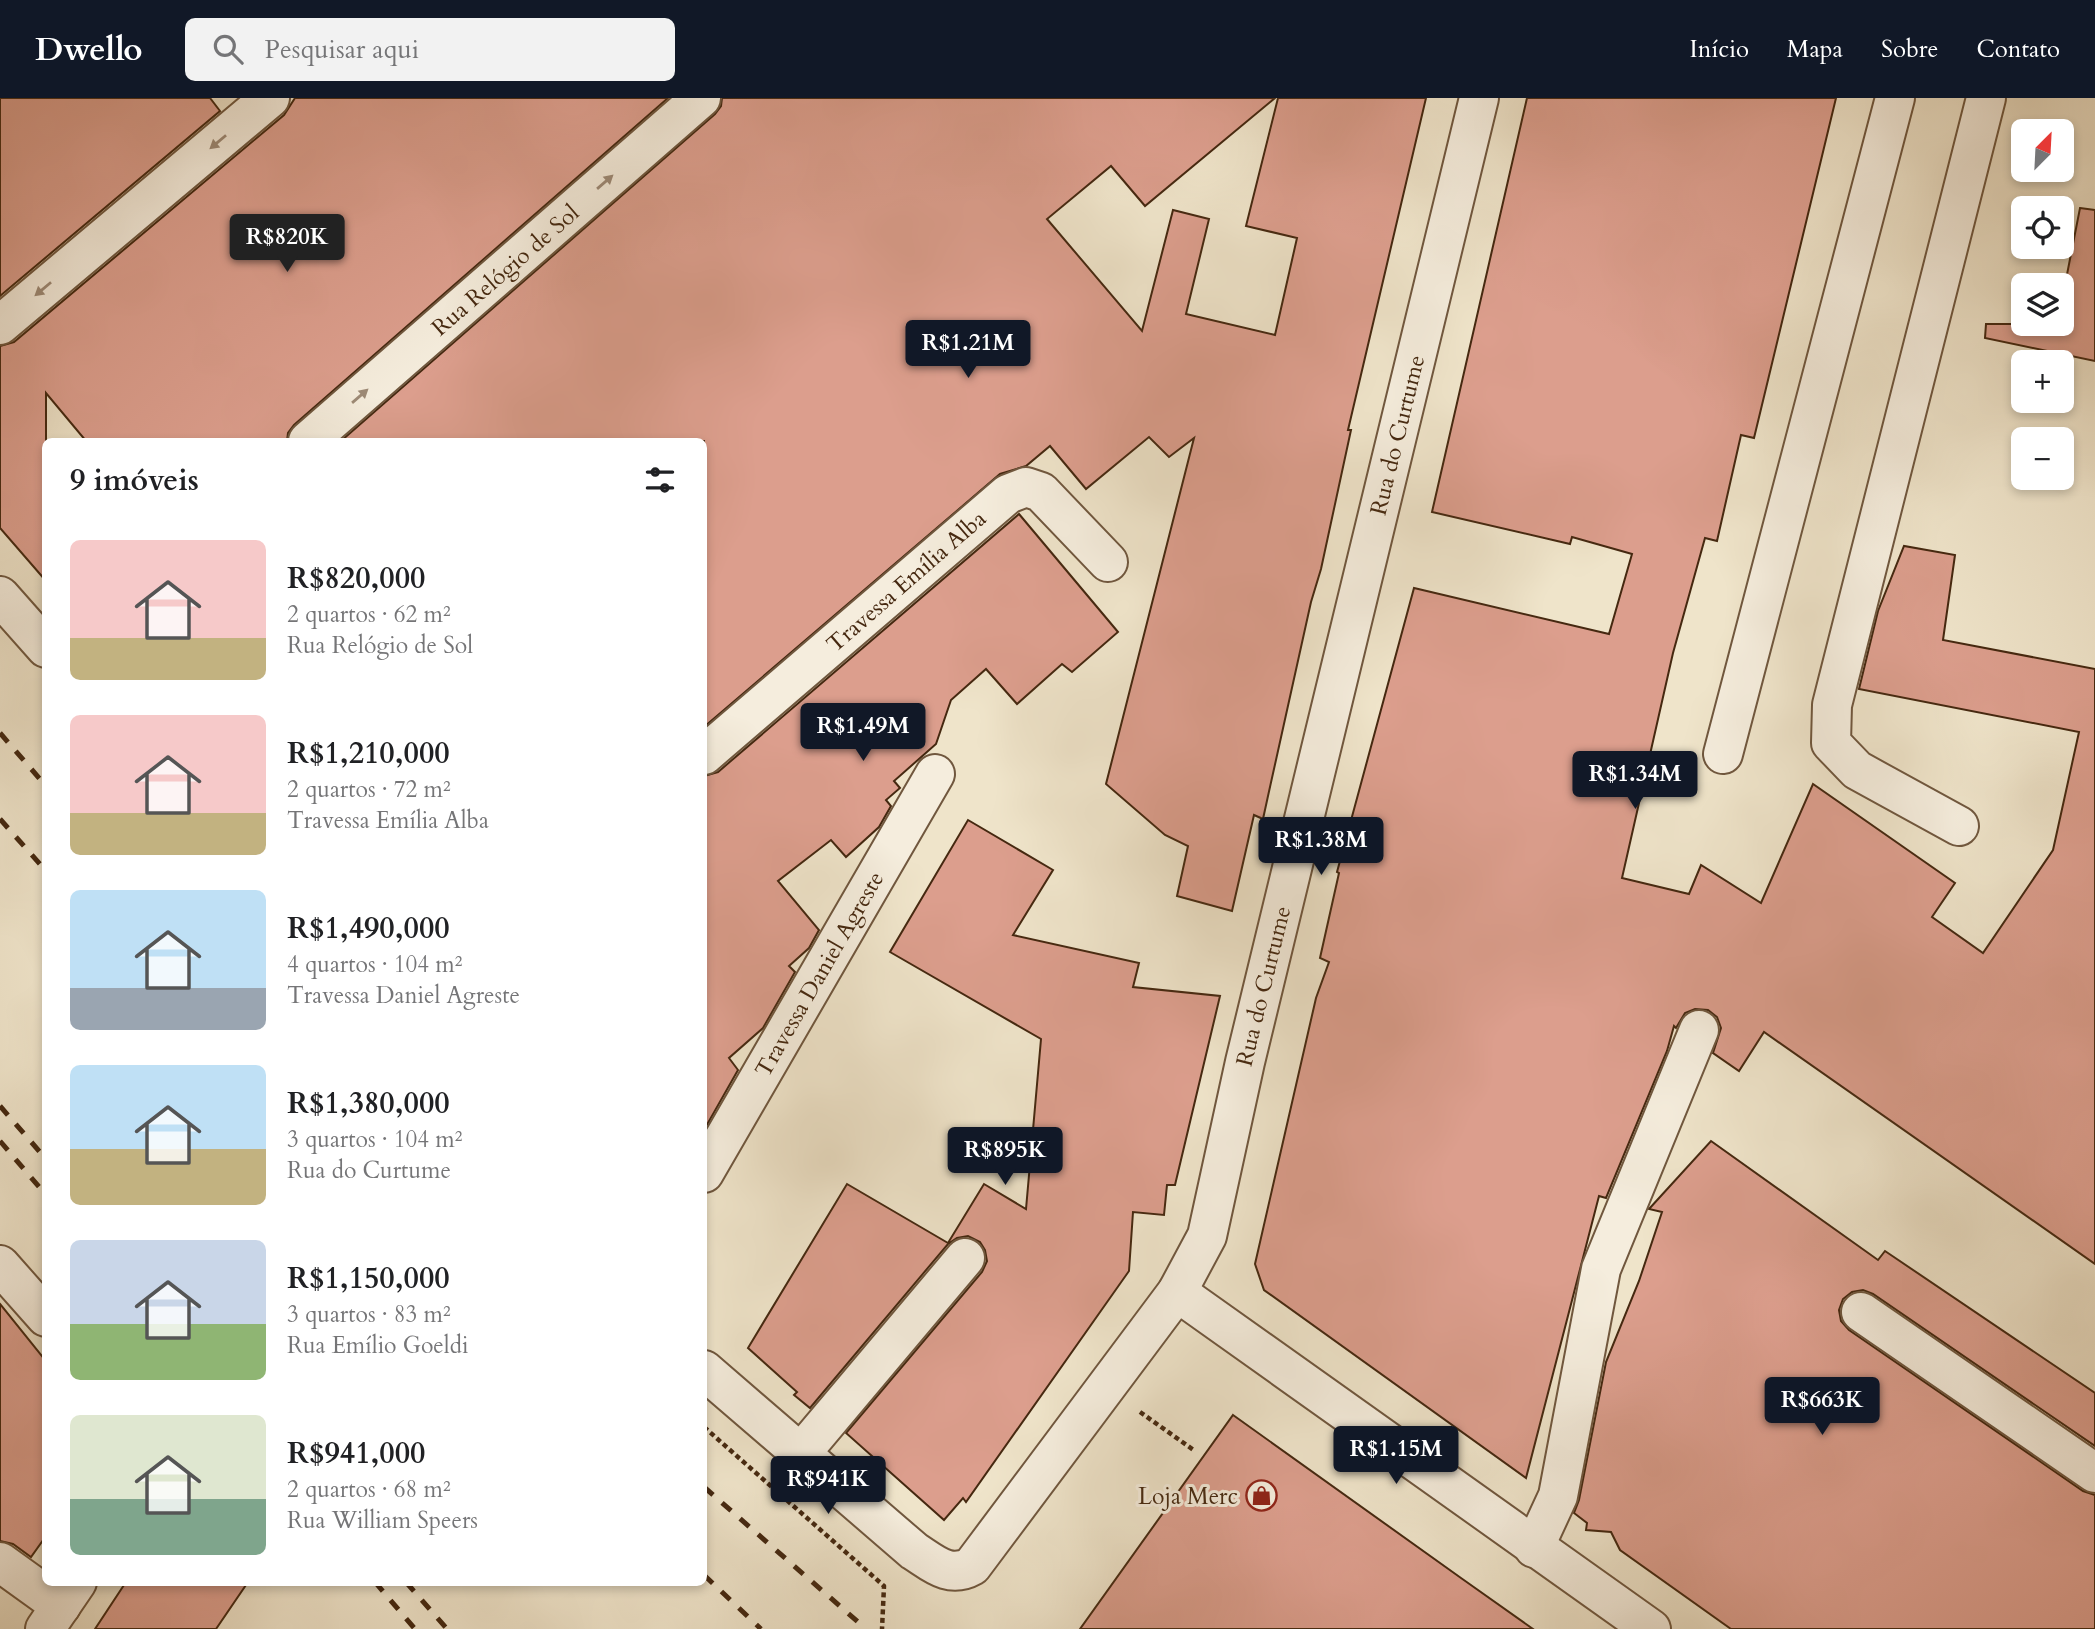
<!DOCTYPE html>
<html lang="pt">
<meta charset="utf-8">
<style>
body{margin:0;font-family:Cardo,serif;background:#f2f2f2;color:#202124;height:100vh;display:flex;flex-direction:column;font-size:26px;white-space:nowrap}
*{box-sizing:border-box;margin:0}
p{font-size:23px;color:#757577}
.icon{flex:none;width:38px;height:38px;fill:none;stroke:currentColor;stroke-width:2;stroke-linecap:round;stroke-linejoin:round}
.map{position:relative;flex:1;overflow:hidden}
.panel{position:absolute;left:42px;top:340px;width:665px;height:1148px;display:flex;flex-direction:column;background:#fff;border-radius:10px;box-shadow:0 4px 10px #0003}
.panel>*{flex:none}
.needle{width:46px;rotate:24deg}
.fabs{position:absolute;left:2011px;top:21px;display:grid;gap:14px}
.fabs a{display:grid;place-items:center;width:63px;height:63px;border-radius:10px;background:#fff;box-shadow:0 4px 10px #0003;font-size:35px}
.price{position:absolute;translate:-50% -60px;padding:0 16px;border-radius:7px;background:#111827;color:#fff;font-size:23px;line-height:46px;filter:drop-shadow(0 2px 4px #0008)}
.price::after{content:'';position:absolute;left:50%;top:42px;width:21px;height:16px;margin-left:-10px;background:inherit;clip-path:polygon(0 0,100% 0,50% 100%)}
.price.on{background:#222;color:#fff}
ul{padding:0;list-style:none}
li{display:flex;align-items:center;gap:21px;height:175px;padding:0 28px}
li span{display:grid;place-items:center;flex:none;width:196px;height:140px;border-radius:10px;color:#555}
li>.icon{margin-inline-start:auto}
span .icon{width:84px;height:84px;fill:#fffc;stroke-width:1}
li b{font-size:30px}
h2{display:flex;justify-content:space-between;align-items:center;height:84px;padding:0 28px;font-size:30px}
header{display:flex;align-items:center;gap:42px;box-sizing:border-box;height:98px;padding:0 35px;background:#111827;color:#fff}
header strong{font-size:33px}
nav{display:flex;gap:38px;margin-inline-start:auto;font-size:24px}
.search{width:490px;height:63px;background:#f2f2f2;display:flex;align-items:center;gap:18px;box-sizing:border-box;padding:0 24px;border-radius:10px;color:#757577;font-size:26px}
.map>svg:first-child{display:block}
.building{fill:#dc9e8d;stroke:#452810;stroke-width:2}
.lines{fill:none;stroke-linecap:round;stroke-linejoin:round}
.minor-casing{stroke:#70573e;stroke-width:42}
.path{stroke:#452810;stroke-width:4.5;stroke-dasharray:5 3.5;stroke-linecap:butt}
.minor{stroke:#f5eddd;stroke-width:38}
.rail{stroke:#452810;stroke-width:5;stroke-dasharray:12 12;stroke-linecap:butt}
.oneway{fill:#9d8a76}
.labels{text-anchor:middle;stroke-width:6;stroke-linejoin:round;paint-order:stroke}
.street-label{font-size:23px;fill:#452810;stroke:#f5eddd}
.poi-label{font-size:23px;fill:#452810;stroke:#f5eddd;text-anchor:end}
</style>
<header>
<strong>Dwello</strong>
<div class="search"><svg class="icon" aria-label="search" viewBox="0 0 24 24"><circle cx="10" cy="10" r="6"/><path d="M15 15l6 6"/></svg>Pesquisar aqui</div>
<nav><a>Início</a><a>Mapa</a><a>Sobre</a><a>Contato</a></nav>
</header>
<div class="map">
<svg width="2095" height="1531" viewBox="0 0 2095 1531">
<rect width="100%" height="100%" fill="#efe4ca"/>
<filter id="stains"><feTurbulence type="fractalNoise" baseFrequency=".00286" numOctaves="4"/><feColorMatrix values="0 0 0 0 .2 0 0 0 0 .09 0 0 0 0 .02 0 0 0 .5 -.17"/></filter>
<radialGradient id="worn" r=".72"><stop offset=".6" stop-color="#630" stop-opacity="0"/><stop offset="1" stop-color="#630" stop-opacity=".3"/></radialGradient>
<!-- building -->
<g class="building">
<path d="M0,0H210L220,13L0,198Z"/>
<path d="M295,0H668L294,327L288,335L287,343H86L46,295V483L0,430V248L14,244L284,17Z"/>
<path d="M722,0H1275L1145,108L1111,68L1047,121L1142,233L1173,112L1209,121L1186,216L1275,237L1297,140L1246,128L1278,0H1426L1348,332H1351L1321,471L1311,504L1268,698L1263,721L1254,717L1232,813L1177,798L1188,748L1165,737L1106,686L1194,340L1169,359L1149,339L1086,391L1050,348L1026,368L1000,376L704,629V343H341L715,16L721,8Z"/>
<path d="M1527,0H1836L1754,340L1741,337L1717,443L1705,440L1673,555L1622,780L1689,796L1701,767L1761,805L1813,686L1955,785L1932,819L1983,855L2053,752L2079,634L1859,591L1878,513L1904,448L1955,457L1943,542L2095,571V1166L1764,934L1739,973L1713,955L1721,930L1717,919L1708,912L1695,911L1685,915L1676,930L1674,928L1667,953L1606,1100L1599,1098L1526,1380L1264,1192L1255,1166L1316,900L1329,864L1320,860L1339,775L1337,774L1414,490L1609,536L1632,456L1572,439L1570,446L1432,414Z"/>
<path d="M2080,110L2095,112V263L1985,240L1986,226H2062V202Z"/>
<path d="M1019,416L1118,534L1072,574L1062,566L1017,606L986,571L951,602L936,646L894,683L900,690L886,702L891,708L879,729L846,759L831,742L778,783L819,832L809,850L789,868L795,874L763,930L729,960L738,972L704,1032V678L718,674Z"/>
<path d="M968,722L1053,772L1013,837L1139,865L1133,889L1220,898L1175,1087H1167L1164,1117L1133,1114L1129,1173L966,1404L963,1400L944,1422L846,1335L982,1174L987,1163L985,1152L980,1144L968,1138L957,1140L948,1146L810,1310L794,1297L797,1294L748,1250L847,1086L948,1145L984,1086L1026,1111L1041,941L890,854Z"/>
<path d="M1711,1043L1878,1162L1885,1153L2095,1295V1348L1873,1196L1863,1192L1852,1194L1843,1201L1839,1212L1841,1223L1849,1232L2083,1393L2095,1397V1531H1731L1620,1452L1611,1434L1586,1432L1587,1425L1574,1415L1579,1402L1606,1264L1639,1183L1662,1114L1649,1111Z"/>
<path d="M0,1206L46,1263V1438L31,1459L13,1446L0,1443Z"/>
<path d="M1233,1317L1461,1480L1533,1531H1080Z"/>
<path d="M126,1484H248L216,1531H95Z"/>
</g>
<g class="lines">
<defs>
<g id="minor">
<path d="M0,227L270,0"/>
<path d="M308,343L701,0"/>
<path d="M0,498L46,550"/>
<path d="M1723,656L1895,0"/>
<path d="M704,657L1008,396L1026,389L1041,394L1108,464"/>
<path d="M1959,728L1857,672L1831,645L1832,607L1986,0"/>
<path d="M704,1075L935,676"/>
<path d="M0,1167L46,1219"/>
<path d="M1177,1194L1651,1531"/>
<path d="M1861,1214L2095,1375"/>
<path d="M704,1272L914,1453C933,1465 949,1481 972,1468L1177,1194L1207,1138L1245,964L1479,0"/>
<path d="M801,1355L965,1160"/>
<path d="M1534,1450L1558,1398L1601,1171L1699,932"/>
<path d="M0,1464L61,1508"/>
<path d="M45,1531L77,1484"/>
</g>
</defs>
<!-- minor casing -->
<use href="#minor" class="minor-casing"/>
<!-- path -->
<g class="path">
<path d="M1140,1314L1195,1353"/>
<path d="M704,1329L884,1488L882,1531"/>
</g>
<!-- minor -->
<use href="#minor" class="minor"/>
<!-- rail -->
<g class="rail">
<path d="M0,635L46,688"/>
<path d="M0,721L46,773"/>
<path d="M0,1008L46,1061"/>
<path d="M0,1043L46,1097"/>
<path d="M704,1389L866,1531"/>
<path d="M704,1477L761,1531"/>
<path d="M375,1484L415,1531"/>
<path d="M406,1484L447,1531"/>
</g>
</g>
<!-- one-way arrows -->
<defs><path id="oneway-solid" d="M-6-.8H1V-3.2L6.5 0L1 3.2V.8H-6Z" transform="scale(1.75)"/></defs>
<g class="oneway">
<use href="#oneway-solid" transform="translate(218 44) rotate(140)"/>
<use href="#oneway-solid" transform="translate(605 84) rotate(-41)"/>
<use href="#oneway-solid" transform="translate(43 191) rotate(140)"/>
<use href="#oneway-solid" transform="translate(360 298) rotate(-41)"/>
</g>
<!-- icons -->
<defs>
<symbol id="shop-ring" viewBox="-11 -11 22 22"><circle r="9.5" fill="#f5eddd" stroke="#8f2418" stroke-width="1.5"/><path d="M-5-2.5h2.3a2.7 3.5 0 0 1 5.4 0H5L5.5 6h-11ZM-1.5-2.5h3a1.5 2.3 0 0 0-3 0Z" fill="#8f2418"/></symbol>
</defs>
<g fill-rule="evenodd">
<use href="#shop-ring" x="1244" y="1380" width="35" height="35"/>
</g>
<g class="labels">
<!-- street labels -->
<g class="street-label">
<text transform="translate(505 172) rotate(-41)" y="8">Rua Relógio de Sol</text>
<text transform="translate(1397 337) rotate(-76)" y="8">Rua do Curtume</text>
<text transform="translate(906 483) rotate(-41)" y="8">Travessa Emília Alba</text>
<text transform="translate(819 876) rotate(-60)" y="8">Travessa Daniel Agreste</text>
<text transform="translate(1263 888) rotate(-76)" y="8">Rua do Curtume</text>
</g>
<!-- poi labels -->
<g class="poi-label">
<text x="1238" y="1406">Loja Merc</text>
</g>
</g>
<rect width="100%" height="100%" filter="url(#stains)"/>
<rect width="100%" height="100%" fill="url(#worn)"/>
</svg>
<div class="fabs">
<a><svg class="needle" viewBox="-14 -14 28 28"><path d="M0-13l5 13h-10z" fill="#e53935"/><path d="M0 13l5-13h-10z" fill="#757577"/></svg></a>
<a><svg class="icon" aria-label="locate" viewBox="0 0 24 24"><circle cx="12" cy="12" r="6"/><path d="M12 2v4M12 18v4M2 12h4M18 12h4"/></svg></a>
<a><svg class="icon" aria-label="layers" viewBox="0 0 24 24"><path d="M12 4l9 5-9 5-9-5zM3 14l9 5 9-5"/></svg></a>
<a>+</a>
<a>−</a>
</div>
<b class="price on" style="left:287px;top:176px">R$820K</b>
<b class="price" style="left:968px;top:282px">R$1.21M</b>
<b class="price" style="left:863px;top:665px">R$1.49M</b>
<b class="price" style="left:1635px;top:713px">R$1.34M</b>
<b class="price" style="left:1321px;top:779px">R$1.38M</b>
<b class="price" style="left:1005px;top:1089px">R$895K</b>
<b class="price" style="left:1822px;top:1339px">R$663K</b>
<b class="price" style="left:1396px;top:1388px">R$1.15M</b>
<b class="price" style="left:828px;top:1418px">R$941K</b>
<section class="panel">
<h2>9 imóveis<svg class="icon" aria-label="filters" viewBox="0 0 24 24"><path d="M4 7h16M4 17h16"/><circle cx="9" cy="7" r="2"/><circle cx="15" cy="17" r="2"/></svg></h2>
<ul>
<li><span style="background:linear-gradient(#f6c9c9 70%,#c2b280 0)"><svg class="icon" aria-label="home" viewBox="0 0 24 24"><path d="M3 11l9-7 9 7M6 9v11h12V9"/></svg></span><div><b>R$820,000</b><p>2 quartos · 62 m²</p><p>Rua Relógio de Sol</p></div></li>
<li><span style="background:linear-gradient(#f6c9c9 70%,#c2b280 0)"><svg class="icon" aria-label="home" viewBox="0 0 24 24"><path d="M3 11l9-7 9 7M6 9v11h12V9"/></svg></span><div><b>R$1,210,000</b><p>2 quartos · 72 m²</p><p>Travessa Emília Alba</p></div></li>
<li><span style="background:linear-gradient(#bfe0f5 70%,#9aa5b1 0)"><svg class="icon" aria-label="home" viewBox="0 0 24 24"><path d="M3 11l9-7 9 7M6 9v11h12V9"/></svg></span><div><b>R$1,490,000</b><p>4 quartos · 104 m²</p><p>Travessa Daniel Agreste</p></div></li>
<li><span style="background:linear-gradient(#bfe0f5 60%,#c2b280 0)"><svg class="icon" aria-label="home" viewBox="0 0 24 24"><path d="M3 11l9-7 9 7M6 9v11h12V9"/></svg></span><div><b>R$1,380,000</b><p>3 quartos · 104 m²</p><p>Rua do Curtume</p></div></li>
<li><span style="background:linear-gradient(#c9d6e8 60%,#8fb573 0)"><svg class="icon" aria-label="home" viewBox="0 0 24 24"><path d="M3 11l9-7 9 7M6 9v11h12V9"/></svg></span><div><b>R$1,150,000</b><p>3 quartos · 83 m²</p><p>Rua Emílio Goeldi</p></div></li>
<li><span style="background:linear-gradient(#dfe7d0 60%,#7fa58c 0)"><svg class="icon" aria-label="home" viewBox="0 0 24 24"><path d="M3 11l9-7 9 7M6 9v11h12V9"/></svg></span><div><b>R$941,000</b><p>2 quartos · 68 m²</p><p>Rua William Speers</p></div></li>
</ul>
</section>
</div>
